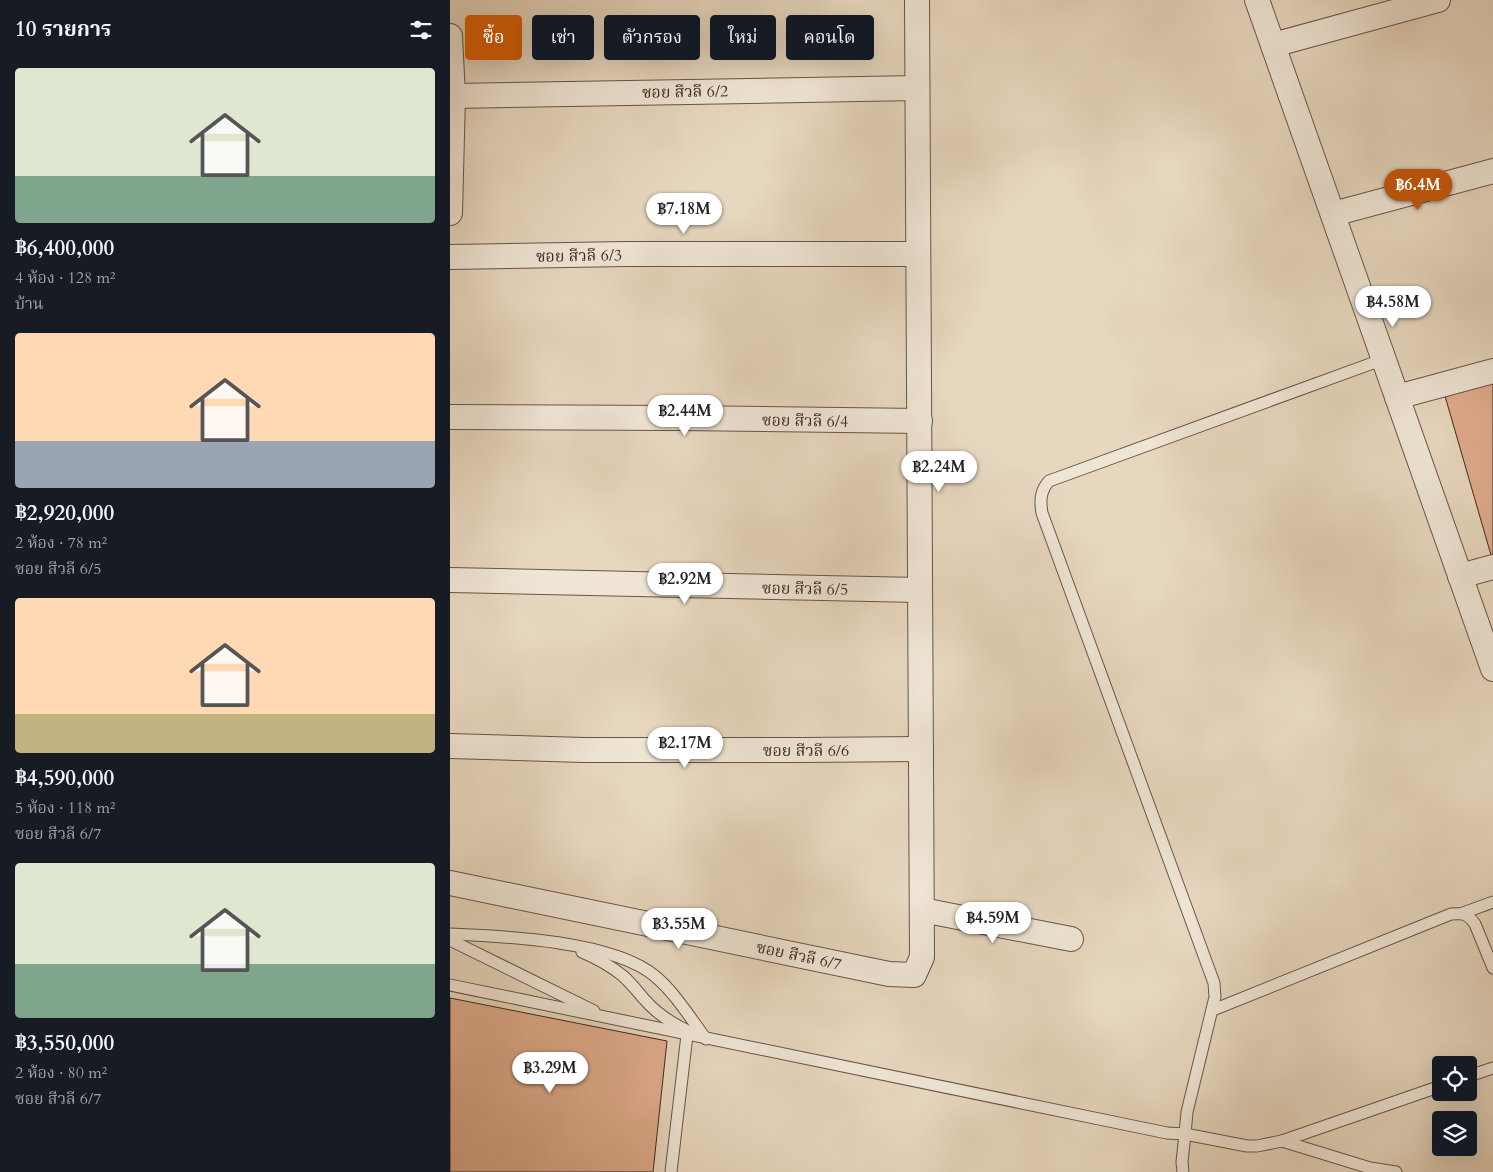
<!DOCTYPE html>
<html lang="th">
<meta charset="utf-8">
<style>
body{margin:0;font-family:Cardo,"Noto Serif Thai",serif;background:#242831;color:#f1f3f6;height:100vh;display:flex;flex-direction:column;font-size:19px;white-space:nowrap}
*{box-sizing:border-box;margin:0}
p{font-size:16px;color:#9ea1a6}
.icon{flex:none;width:28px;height:28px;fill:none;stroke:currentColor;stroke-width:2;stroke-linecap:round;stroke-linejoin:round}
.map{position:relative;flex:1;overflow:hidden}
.drawer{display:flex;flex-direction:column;background:#171b24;width:450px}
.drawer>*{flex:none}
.guide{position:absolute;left:15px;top:15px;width:475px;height:45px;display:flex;gap:10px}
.tools{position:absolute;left:982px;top:1056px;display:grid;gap:10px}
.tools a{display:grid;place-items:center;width:45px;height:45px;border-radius:5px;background:#171b24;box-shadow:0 5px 20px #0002;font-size:25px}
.price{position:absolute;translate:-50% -42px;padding:0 11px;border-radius:18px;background:#fff;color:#222;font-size:16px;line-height:32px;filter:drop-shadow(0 1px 2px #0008)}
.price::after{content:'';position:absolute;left:50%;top:30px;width:15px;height:11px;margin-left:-8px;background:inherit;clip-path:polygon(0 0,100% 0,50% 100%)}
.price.selected{background:#b45309;color:#fff}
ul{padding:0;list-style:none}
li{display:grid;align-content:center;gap:10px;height:265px;padding:0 15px}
li span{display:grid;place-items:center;height:155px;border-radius:5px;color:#555}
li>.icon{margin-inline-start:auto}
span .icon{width:90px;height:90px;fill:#fffc;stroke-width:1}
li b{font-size:21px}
h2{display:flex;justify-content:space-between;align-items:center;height:60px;padding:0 15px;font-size:21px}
.tag{padding:0 18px;border-radius:5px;background:#171b24;box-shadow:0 5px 20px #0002;font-size:18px;line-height:45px}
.tag.selected{background:#b45309;color:#fff}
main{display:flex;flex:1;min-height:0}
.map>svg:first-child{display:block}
.building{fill:#e0ac8e;stroke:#40291f}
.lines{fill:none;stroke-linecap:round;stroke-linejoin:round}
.service-casing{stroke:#6a5447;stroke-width:13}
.minor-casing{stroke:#6a5447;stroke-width:26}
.service{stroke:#efe5d5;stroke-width:11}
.minor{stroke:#efe5d5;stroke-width:24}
.labels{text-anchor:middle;stroke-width:4.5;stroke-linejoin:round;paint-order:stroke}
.street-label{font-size:16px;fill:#40291f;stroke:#efe5d5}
</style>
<main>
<section class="drawer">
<h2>10 รายการ<svg class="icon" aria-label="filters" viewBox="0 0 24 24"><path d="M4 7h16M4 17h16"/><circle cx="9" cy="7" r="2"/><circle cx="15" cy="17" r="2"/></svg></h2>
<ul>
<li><span style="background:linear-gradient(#dfe7d0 70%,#7fa58c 0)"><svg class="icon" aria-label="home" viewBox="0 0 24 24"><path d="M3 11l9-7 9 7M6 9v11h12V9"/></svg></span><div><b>฿6,400,000</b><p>4 ห้อง · 128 m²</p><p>บ้าน</p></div></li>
<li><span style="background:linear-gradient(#ffd9b3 70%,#9aa5b1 0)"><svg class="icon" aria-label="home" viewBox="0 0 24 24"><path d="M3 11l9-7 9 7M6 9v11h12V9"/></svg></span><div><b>฿2,920,000</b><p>2 ห้อง · 78 m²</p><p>ซอย สีวลี 6/5</p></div></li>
<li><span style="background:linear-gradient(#ffd9b3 75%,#c2b280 0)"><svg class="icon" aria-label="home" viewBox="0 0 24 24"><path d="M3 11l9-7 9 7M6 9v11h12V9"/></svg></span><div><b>฿4,590,000</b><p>5 ห้อง · 118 m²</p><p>ซอย สีวลี 6/7</p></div></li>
<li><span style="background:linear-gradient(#dfe7d0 65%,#7fa58c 0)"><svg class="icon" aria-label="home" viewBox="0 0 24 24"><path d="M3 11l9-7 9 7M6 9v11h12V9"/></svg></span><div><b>฿3,550,000</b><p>2 ห้อง · 80 m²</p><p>ซอย สีวลี 6/7</p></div></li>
</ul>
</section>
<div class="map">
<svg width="1043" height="1172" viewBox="0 0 1043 1172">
<rect width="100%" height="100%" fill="#e7d7bf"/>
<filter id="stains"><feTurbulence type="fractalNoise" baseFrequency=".004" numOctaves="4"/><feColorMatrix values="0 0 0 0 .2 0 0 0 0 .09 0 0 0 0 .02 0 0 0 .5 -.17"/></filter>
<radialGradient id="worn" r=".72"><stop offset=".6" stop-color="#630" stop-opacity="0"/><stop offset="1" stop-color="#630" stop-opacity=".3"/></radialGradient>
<!-- building -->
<g class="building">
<path d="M1043,382V554L1041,555L995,396Z"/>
<path d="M0,998L217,1041L203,1172H0Z"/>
</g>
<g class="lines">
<defs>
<g id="service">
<path d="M1013,913L1043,902"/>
<path d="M0,934C54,936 165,941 206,977C225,993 241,1019 256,1039"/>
<path d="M0,940L144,1011"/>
<path d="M132,952C146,958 161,966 173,976C181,983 187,991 194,999C206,1013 221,1023 238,1031"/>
<path d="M0,985L717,1133L735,1134L737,1112L765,997L764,983L592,513C590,501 590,491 599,481L934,359"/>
<path d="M763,1010L1001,914C1013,913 1017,913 1025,924L1043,968"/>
<path d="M1019,1076L1043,1068"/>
<path d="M832,1141L920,1168L946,1172"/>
<path d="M221,1172L237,1035"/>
<path d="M733,1172L732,1162L735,1134L797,1146H807L832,1141L991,1086"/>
</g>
<g id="minor">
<path d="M807,0L1043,669"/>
<path d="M0,36L3,96L0,213"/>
<path d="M823,45L988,0"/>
<path d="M3,96L467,88"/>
<path d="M883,214L1043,171"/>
<path d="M0,257L176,254H468"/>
<path d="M947,397L1043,371"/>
<path d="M0,417L230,418L470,421"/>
<path d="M1010,576L1043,567"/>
<path d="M0,580L470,590"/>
<path d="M0,746L134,750H354L471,749"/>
<path d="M0,883L439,974L464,975L472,957L467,0"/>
<path d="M472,910L621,939"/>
</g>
</defs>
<!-- service casing -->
<use href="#service" class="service-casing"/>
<!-- minor casing -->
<use href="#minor" class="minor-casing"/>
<!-- service -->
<use href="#service" class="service"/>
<!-- minor -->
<use href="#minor" class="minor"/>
</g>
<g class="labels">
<!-- street labels -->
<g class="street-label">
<text transform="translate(235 91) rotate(-1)" y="6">ซอย สีวลี 6/2</text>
<text transform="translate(129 255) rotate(-1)" y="6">ซอย สีวลี 6/3</text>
<text transform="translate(355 420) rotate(1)" y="6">ซอย สีวลี 6/4</text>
<text transform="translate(355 588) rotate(1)" y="6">ซอย สีวลี 6/5</text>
<text x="356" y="756">ซอย สีวลี 6/6</text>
<text transform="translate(349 955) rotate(12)" y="6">ซอย สีวลี 6/7</text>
</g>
</g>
<rect width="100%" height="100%" filter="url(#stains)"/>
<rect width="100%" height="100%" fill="url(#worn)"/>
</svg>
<div class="tools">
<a><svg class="icon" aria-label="locate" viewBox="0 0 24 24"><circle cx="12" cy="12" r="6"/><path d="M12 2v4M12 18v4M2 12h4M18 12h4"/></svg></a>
<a><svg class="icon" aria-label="layers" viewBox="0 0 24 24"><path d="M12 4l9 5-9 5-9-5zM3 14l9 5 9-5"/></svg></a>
</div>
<b class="price selected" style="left:968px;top:211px">฿6.4M</b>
<b class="price" style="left:234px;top:235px">฿7.18M</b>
<b class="price" style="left:943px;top:328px">฿4.58M</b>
<b class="price" style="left:235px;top:437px">฿2.44M</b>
<b class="price" style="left:489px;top:493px">฿2.24M</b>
<b class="price" style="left:235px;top:605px">฿2.92M</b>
<b class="price" style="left:235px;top:769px">฿2.17M</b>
<b class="price" style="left:543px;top:944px">฿4.59M</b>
<b class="price" style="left:229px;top:950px">฿3.55M</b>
<b class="price" style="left:100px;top:1094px">฿3.29M</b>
<div class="guide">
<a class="tag selected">ซื้อ</a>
<a class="tag">เช่า</a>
<a class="tag">ตัวกรอง</a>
<a class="tag">ใหม่</a>
<a class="tag">คอนโด</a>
</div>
</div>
</main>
